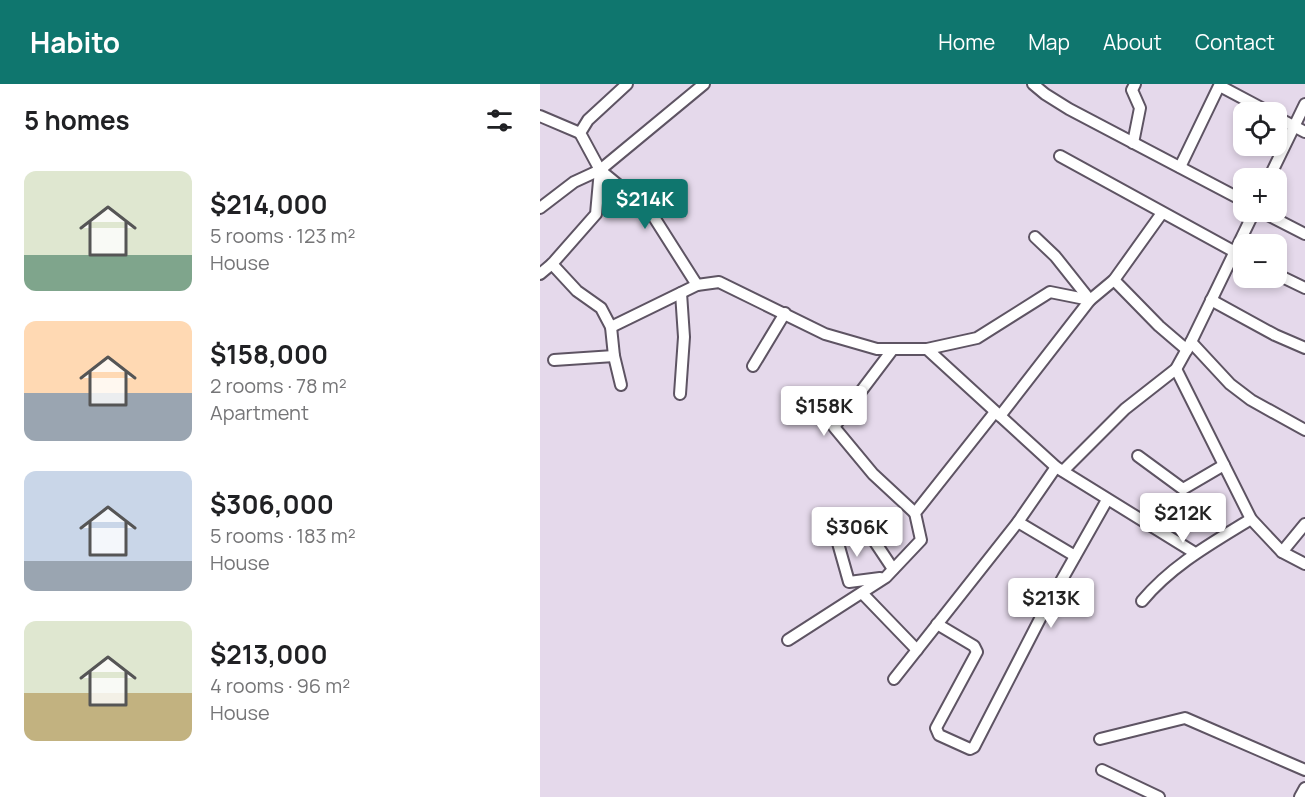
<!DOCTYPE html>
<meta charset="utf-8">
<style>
body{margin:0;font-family:Manrope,sans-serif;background:#f6f6f6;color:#202124;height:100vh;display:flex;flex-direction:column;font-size:22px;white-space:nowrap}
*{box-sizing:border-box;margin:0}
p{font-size:20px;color:#757577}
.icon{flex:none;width:33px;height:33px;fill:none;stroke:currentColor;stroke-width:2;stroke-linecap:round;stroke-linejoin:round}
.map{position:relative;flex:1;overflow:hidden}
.details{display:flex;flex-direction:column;background:#fff;width:540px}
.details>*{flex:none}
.fabs{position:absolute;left:693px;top:18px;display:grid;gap:12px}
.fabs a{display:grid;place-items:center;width:54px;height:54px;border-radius:12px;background:#fff;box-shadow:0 3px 9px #0003;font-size:30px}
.price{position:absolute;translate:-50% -51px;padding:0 14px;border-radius:6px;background:#fff;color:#222;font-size:20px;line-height:39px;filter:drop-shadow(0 2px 3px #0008)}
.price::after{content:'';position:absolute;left:50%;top:36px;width:18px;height:14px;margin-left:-9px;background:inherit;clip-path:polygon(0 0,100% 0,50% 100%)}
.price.current{background:#0f766e;color:#fff}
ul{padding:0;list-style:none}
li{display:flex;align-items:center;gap:18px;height:150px;padding:0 24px}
li span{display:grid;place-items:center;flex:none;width:168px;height:120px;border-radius:12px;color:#555}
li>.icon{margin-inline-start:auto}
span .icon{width:72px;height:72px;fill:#fffc;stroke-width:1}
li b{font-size:26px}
h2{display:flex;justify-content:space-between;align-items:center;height:72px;padding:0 24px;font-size:26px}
header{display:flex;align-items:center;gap:36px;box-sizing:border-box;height:84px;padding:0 30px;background:#0f766e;color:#fff}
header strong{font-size:28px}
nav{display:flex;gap:33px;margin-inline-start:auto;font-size:21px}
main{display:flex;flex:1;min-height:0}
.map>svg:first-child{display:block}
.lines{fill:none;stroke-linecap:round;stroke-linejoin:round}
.minor-casing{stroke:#5e5463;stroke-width:14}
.minor{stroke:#fff;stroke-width:10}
</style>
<header>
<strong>Habito</strong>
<nav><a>Home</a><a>Map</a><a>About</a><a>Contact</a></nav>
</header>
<main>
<section class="details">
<h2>5 homes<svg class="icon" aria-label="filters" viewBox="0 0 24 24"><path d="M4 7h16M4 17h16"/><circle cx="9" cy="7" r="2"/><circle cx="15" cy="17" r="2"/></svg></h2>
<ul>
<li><span style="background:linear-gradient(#dfe7d0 70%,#7fa58c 0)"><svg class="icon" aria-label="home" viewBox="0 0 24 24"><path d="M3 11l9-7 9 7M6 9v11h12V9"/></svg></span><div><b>$214,000</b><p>5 rooms · 123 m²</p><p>House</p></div></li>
<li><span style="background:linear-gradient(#ffd9b3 60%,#9aa5b1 0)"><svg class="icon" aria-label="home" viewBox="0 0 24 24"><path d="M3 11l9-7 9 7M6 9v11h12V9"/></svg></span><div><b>$158,000</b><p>2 rooms · 78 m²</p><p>Apartment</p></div></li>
<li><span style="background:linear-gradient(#c9d6e8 75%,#9aa5b1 0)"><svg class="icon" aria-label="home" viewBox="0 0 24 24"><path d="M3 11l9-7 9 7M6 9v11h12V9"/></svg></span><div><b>$306,000</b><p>5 rooms · 183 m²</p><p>House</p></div></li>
<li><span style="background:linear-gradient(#dfe7d0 60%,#c2b280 0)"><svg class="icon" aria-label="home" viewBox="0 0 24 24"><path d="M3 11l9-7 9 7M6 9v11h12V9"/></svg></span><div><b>$213,000</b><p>4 rooms · 96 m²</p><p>House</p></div></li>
</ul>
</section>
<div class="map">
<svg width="765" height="713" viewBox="0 0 765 713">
<rect width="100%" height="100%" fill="#e5d9eb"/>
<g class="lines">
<defs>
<g id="minor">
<path d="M493,0L505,10L529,25L704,117"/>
<path d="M680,2L729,28"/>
<path d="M0,32L40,49"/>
<path d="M736,33L765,48"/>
<path d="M593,59L600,24L592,6L595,0"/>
<path d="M520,72L704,173"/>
<path d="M640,83L680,0"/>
<path d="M60,86L110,127L157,201"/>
<path d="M729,94L765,20"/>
<path d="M0,124L34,98L60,86L164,0"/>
<path d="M722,128L765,150"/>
<path d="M12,180L37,207L61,224L71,243L74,272L81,301"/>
<path d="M0,190L12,180L56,130L60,86L40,49L48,36L87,0"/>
<path d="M736,190L765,204"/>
<path d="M574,196L619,242L647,266"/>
<path d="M671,216L735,251L765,264"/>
<path d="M71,243L157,201L179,198L285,250L337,265H387L437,254L510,208L550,216L574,196L622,129"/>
<path d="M651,258L690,300L711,316L765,346"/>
<path d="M353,265L294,343L333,390L375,429"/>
<path d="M387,265L516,383L655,469"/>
<path d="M14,276L74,272"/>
<path d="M213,282L245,229"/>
<path d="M636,285L711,435L742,468L765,480"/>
<path d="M140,310L144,253L141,209"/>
<path d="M460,332L550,216L515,172L495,153"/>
<path d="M598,372L643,405L684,381"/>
<path d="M523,387L585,325L636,285L651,258L714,128"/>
<path d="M478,438L535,472"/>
<path d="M294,445L309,498L340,494"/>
<path d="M327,446L353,485"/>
<path d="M742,468L765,440"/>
<path d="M322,509L377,566"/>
<path d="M602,517C632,481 672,459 711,435"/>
<path d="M397,540L434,562L437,568L396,644L399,651L430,665L434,663L503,529L567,416"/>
<path d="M248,556L346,493L381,456L375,429L455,328"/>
<path d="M354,595L478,438L516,383"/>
<path d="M560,655L645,634L765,686"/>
<path d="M562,686L619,713"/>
<path d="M760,713L765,704"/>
</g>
</defs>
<!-- minor casing -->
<use href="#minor" class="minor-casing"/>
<!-- minor -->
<use href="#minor" class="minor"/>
</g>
</svg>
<div class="fabs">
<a><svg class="icon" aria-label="locate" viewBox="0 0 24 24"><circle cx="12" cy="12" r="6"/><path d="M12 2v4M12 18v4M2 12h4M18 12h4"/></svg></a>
<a>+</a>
<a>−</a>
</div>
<b class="price current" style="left:105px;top:146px">$214K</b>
<b class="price" style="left:284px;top:353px">$158K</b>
<b class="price" style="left:643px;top:460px">$212K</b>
<b class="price" style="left:317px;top:474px">$306K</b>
<b class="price" style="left:511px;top:545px">$213K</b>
</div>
</main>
